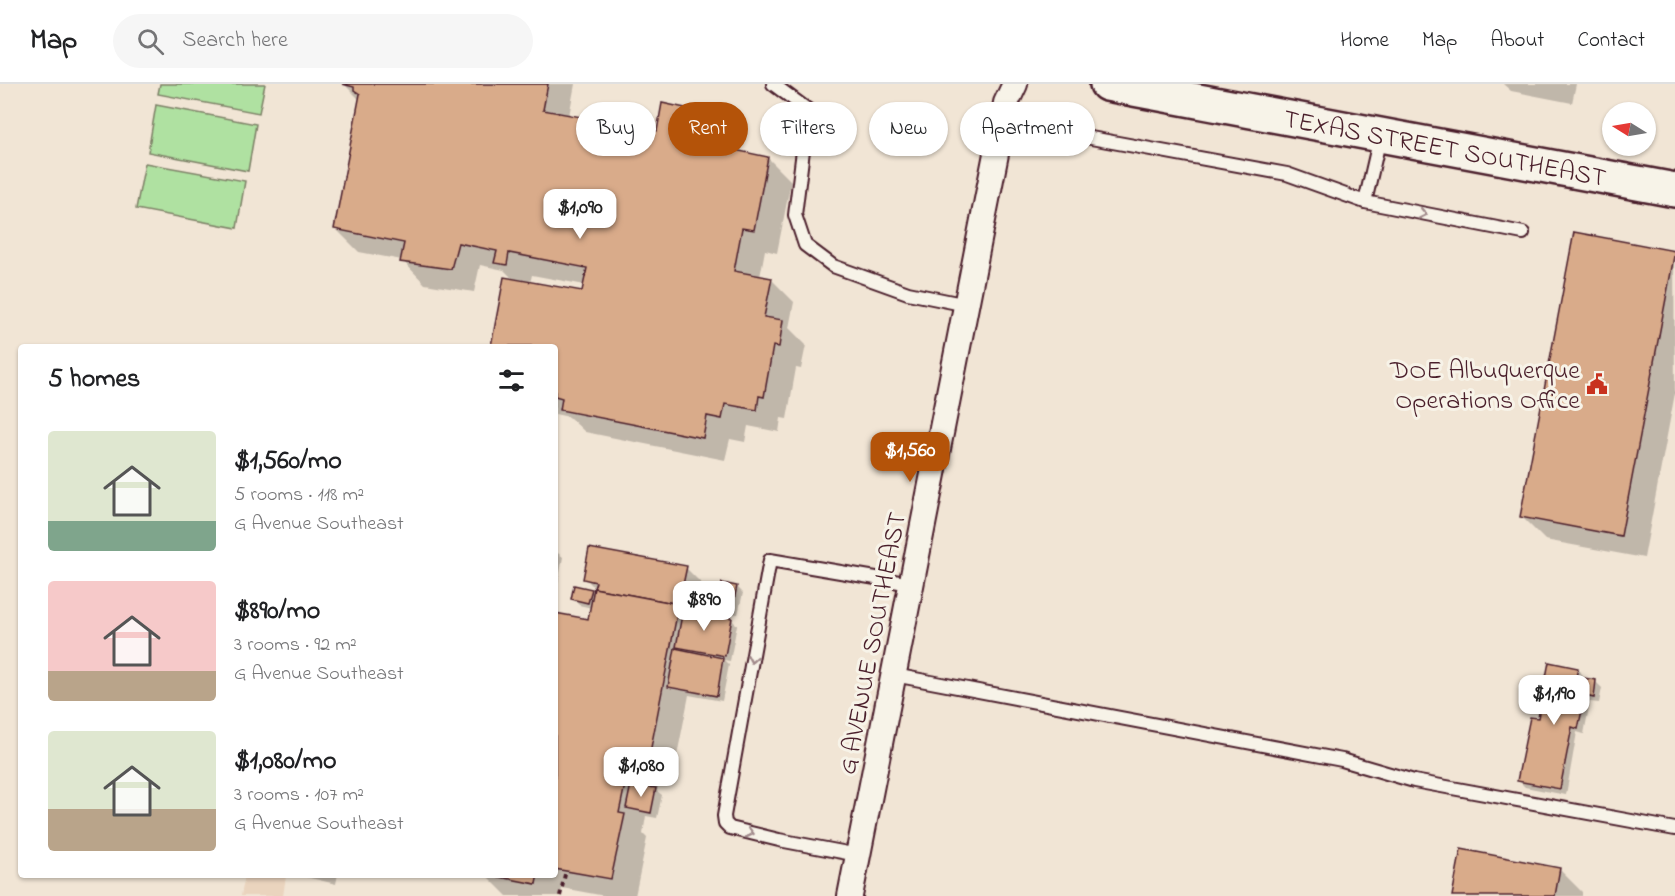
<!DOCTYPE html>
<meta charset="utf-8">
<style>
body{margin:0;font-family:"Indie Flower",sans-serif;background:#f6f6f6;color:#202124;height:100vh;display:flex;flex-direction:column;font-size:22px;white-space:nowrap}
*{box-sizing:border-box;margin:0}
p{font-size:20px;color:#757577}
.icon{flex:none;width:33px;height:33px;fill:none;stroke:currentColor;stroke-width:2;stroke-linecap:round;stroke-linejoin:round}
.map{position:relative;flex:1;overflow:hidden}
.drawer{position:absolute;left:18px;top:260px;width:540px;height:534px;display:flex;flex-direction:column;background:#fff;border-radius:6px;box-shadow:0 2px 4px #0004}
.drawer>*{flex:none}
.hud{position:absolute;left:576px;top:18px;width:570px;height:54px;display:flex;gap:12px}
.needle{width:39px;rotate:281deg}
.fabs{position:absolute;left:1602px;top:18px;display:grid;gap:12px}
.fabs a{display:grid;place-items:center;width:54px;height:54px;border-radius:50%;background:#fff;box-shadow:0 2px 4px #0004;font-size:30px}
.price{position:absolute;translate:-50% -51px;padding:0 14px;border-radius:12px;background:#fff;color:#222;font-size:20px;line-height:39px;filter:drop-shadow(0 2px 3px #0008)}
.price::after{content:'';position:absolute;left:50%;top:36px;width:18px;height:14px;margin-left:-9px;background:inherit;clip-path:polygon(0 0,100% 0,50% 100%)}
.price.selected{background:#b45309;color:#fff}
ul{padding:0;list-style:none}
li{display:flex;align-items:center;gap:18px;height:150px;padding:0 30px}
li span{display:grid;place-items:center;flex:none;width:168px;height:120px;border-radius:6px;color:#555}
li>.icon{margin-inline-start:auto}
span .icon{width:72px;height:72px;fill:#fffc;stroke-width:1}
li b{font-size:26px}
h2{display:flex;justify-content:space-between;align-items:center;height:72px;padding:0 30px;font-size:26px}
.tag{padding:0 21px;border-radius:27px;background:#fff;box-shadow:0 2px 4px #0004;font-size:21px;line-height:54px}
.tag.selected{background:#b45309;color:#fff}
header{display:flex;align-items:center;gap:36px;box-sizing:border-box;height:84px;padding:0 30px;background:#fff;border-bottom:2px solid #e0e0e0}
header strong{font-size:28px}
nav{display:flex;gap:33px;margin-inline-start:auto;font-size:21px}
.search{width:420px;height:54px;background:#f6f6f6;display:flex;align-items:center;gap:15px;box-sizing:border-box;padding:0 21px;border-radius:33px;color:#757577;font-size:22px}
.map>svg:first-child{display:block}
.built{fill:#ead4be}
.green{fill:#afe1a1;stroke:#7c8066;stroke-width:1.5}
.shadow{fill:#0003;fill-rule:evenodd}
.building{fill:#d9ab8a;stroke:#4a1f2b;stroke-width:1.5}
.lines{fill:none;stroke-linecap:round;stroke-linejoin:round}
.lane-casing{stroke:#4a1f2b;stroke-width:16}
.street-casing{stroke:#4a1f2b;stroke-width:28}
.secondary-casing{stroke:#4a1f2b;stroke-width:38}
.path{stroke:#4a1f2b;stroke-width:4;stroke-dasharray:4.5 4.5;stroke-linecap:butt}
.lane{stroke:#f7f3e8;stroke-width:12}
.street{stroke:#f7f3e8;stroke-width:24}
.secondary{stroke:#f7f3e8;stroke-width:33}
.oneway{stroke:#a0898a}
.labels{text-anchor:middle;stroke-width:6;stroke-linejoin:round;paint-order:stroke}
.street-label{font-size:26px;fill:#4a1f2b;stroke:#f7f3e8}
.poi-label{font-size:26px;fill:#4a1f2b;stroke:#f7f3e8;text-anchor:end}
</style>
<header>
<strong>Map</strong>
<div class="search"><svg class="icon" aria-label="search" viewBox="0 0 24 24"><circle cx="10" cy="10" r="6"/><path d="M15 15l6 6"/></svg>Search here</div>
<nav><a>Home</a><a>Map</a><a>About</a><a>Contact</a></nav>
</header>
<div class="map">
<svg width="1675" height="812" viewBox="0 0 1675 812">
<rect width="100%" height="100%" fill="#f1e5d5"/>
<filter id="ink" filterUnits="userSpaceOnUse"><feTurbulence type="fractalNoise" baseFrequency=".0167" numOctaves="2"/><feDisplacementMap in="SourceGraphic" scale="12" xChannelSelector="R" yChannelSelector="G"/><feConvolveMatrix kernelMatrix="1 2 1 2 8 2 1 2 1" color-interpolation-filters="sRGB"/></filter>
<g filter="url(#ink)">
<!-- built -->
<path class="built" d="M279,790L286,792L283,812H241L245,791Z"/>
<!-- green -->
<g class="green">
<path d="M160,0H265L259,29L158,10Z"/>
<path d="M156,21L256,40L248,87L148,68Z"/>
<path d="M145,79L245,97L237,144L136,125Z"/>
</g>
<!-- shadow -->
<g class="shadow">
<path d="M344,0H575L569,32L658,49L689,26L712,49L710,59L730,63L735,68L768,74L791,97L777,169L765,166L760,193L771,195L794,218L789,244L806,261L801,285L796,284L787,335L781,334L779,348L748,342L745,358L730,355L725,376L585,348L569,333L555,330V262H493L506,194L514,196L504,186L480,181L474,208L425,200L402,176L359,168L336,145L360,16ZM532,191L585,201L583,209L530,199Z"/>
<path d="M1503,0H1576L1572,19L1511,7Z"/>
<path d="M1674,168L1675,309L1644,474L1545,456L1522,433Z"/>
<path d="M555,467L563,473L557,504H555Z"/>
<path d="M686,484L704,502L699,529L731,535L737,541L730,577L724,576L729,581L722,617L689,611L672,697L660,694L657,707L662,711L657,734L646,732L643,750L647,754L635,812H605L562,804L561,812H507L486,791L555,790V530L589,537L592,524L579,521L573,515L591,507L595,510L596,505L585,494ZM603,504L687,520V523L603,507Z"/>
<path d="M737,503L743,509L738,530L725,529L719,523Z"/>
<path d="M1577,585L1583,591L1582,595L1596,598L1602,604L1599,619L1590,618L1584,650L1577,648L1566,711L1525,703L1519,697L1539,636Z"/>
<path d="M1559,785L1582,808V812H1453Z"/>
<path d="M293,790H338L336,800Z"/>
</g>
<!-- building -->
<g class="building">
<path d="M342,0H548L543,26L657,47L662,19L690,25L684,53L731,61L730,65L768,73L754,146L742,144L734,187L772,194L764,233L783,236L779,263L773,262L764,313L759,312L757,326L725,320L722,335L707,332L703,354L560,326L562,314L555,312V262H491L504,193L582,207L587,184L509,169L507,181L494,179L497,167L458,159L451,185L400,178L404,159L334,145L360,10L354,6V3Z"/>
<path d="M1574,148L1675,167L1621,452L1520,433Z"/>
<path d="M589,464L687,482L679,520L594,504L596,498L583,495Z"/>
<path d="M722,499L737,502L732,525L718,523Z"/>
<path d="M574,501L592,505L588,519L571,515Z"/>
<path d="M594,504L679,520L649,674L637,672L633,692L627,691L619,729L625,730L611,795L555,785V529L588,535Z"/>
<path d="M683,525L732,534L725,572L676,563Z"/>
<path d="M675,564L723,574L717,612L668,603Z"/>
<path d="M1549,578L1578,584L1576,593L1596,596L1594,614L1585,612L1578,645L1572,643L1560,705L1517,697L1530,633L1538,634Z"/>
<path d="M631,700L656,704L651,729L626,724Z"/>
<path d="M1461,765L1560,784L1555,812H1452Z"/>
<path d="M484,790H538L536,800Z"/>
</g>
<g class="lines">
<defs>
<g id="lane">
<path d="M773,0L808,26L795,131L805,161L833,182L908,209L967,221"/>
<path d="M1080,52L1287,90L1365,118L1380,53"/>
<path d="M1365,118L1523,149"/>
<path d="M894,591L1342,676L1414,697L1675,745"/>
<path d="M858,771L779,756L730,744L725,739L724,732L770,476L911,500"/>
</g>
<path id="street" d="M850,812L1006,19L1015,0"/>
<g id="secondary">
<path id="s1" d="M1107,0L1675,106"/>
</g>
</defs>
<!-- lane casing -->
<use href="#lane" class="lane-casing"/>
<!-- street casing -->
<use href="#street" class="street-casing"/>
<!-- secondary casing -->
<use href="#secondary" class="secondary-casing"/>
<!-- path -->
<path class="path" d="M560,812L566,786"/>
<!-- lane -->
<use href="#lane" class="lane"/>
<!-- street -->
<use href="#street" class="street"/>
<!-- secondary -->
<use href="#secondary" class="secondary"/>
</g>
<!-- one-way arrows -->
<defs><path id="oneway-chevron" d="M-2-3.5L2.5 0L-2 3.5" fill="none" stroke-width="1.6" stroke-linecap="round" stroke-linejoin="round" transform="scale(1.5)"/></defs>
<g class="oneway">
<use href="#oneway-chevron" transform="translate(1423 130) rotate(12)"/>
<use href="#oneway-chevron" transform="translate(752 575) rotate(100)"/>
<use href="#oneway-chevron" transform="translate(750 749) rotate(14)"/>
</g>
</g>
<!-- icons -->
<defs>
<symbol id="civic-bare" viewBox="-9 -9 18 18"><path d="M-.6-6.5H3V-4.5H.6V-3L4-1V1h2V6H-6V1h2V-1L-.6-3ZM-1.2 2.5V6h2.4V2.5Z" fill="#c8321e" stroke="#f7f3e8" stroke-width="2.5" paint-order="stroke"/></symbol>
</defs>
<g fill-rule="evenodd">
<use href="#civic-bare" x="1582" y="285" width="30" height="30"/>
</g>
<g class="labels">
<!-- street labels -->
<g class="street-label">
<text dy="9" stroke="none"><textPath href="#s1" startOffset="344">TEXAS STREET SOUTHEAST</textPath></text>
<text transform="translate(871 559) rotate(-79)" y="9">G AVENUE SOUTHEAST</text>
</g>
<!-- poi labels -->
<g class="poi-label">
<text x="1580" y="294">DOE Albuquerque<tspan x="1580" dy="30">Operations Office</tspan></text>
</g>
</g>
</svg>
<div class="fabs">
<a><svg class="needle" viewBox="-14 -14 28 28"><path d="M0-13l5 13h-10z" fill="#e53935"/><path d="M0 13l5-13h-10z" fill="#757577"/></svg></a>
</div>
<b class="price" style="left:580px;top:156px">$1,090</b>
<b class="price selected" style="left:910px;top:399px">$1,560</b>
<b class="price" style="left:704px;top:548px">$890</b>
<b class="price" style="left:1554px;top:642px">$1,190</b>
<b class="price" style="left:641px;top:714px">$1,080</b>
<div class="hud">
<a class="tag">Buy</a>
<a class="tag selected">Rent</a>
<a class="tag">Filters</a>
<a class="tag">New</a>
<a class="tag">Apartment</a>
</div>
<section class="drawer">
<h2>5 homes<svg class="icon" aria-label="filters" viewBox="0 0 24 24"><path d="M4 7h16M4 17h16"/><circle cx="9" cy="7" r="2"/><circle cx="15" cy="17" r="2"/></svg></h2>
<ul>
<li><span style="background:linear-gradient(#dfe7d0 75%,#7fa58c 0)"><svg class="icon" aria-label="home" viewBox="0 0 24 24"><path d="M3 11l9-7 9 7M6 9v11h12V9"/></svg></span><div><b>$1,560/mo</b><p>5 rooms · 118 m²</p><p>G Avenue Southeast</p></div></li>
<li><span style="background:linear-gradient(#f6c9c9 75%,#b9a48a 0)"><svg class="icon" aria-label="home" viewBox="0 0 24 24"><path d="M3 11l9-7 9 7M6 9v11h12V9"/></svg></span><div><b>$890/mo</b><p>3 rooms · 92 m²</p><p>G Avenue Southeast</p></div></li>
<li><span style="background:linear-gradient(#dfe7d0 65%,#b9a48a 0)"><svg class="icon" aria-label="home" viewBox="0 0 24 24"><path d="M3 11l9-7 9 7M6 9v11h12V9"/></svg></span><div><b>$1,080/mo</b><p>3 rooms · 107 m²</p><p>G Avenue Southeast</p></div></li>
</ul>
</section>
</div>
